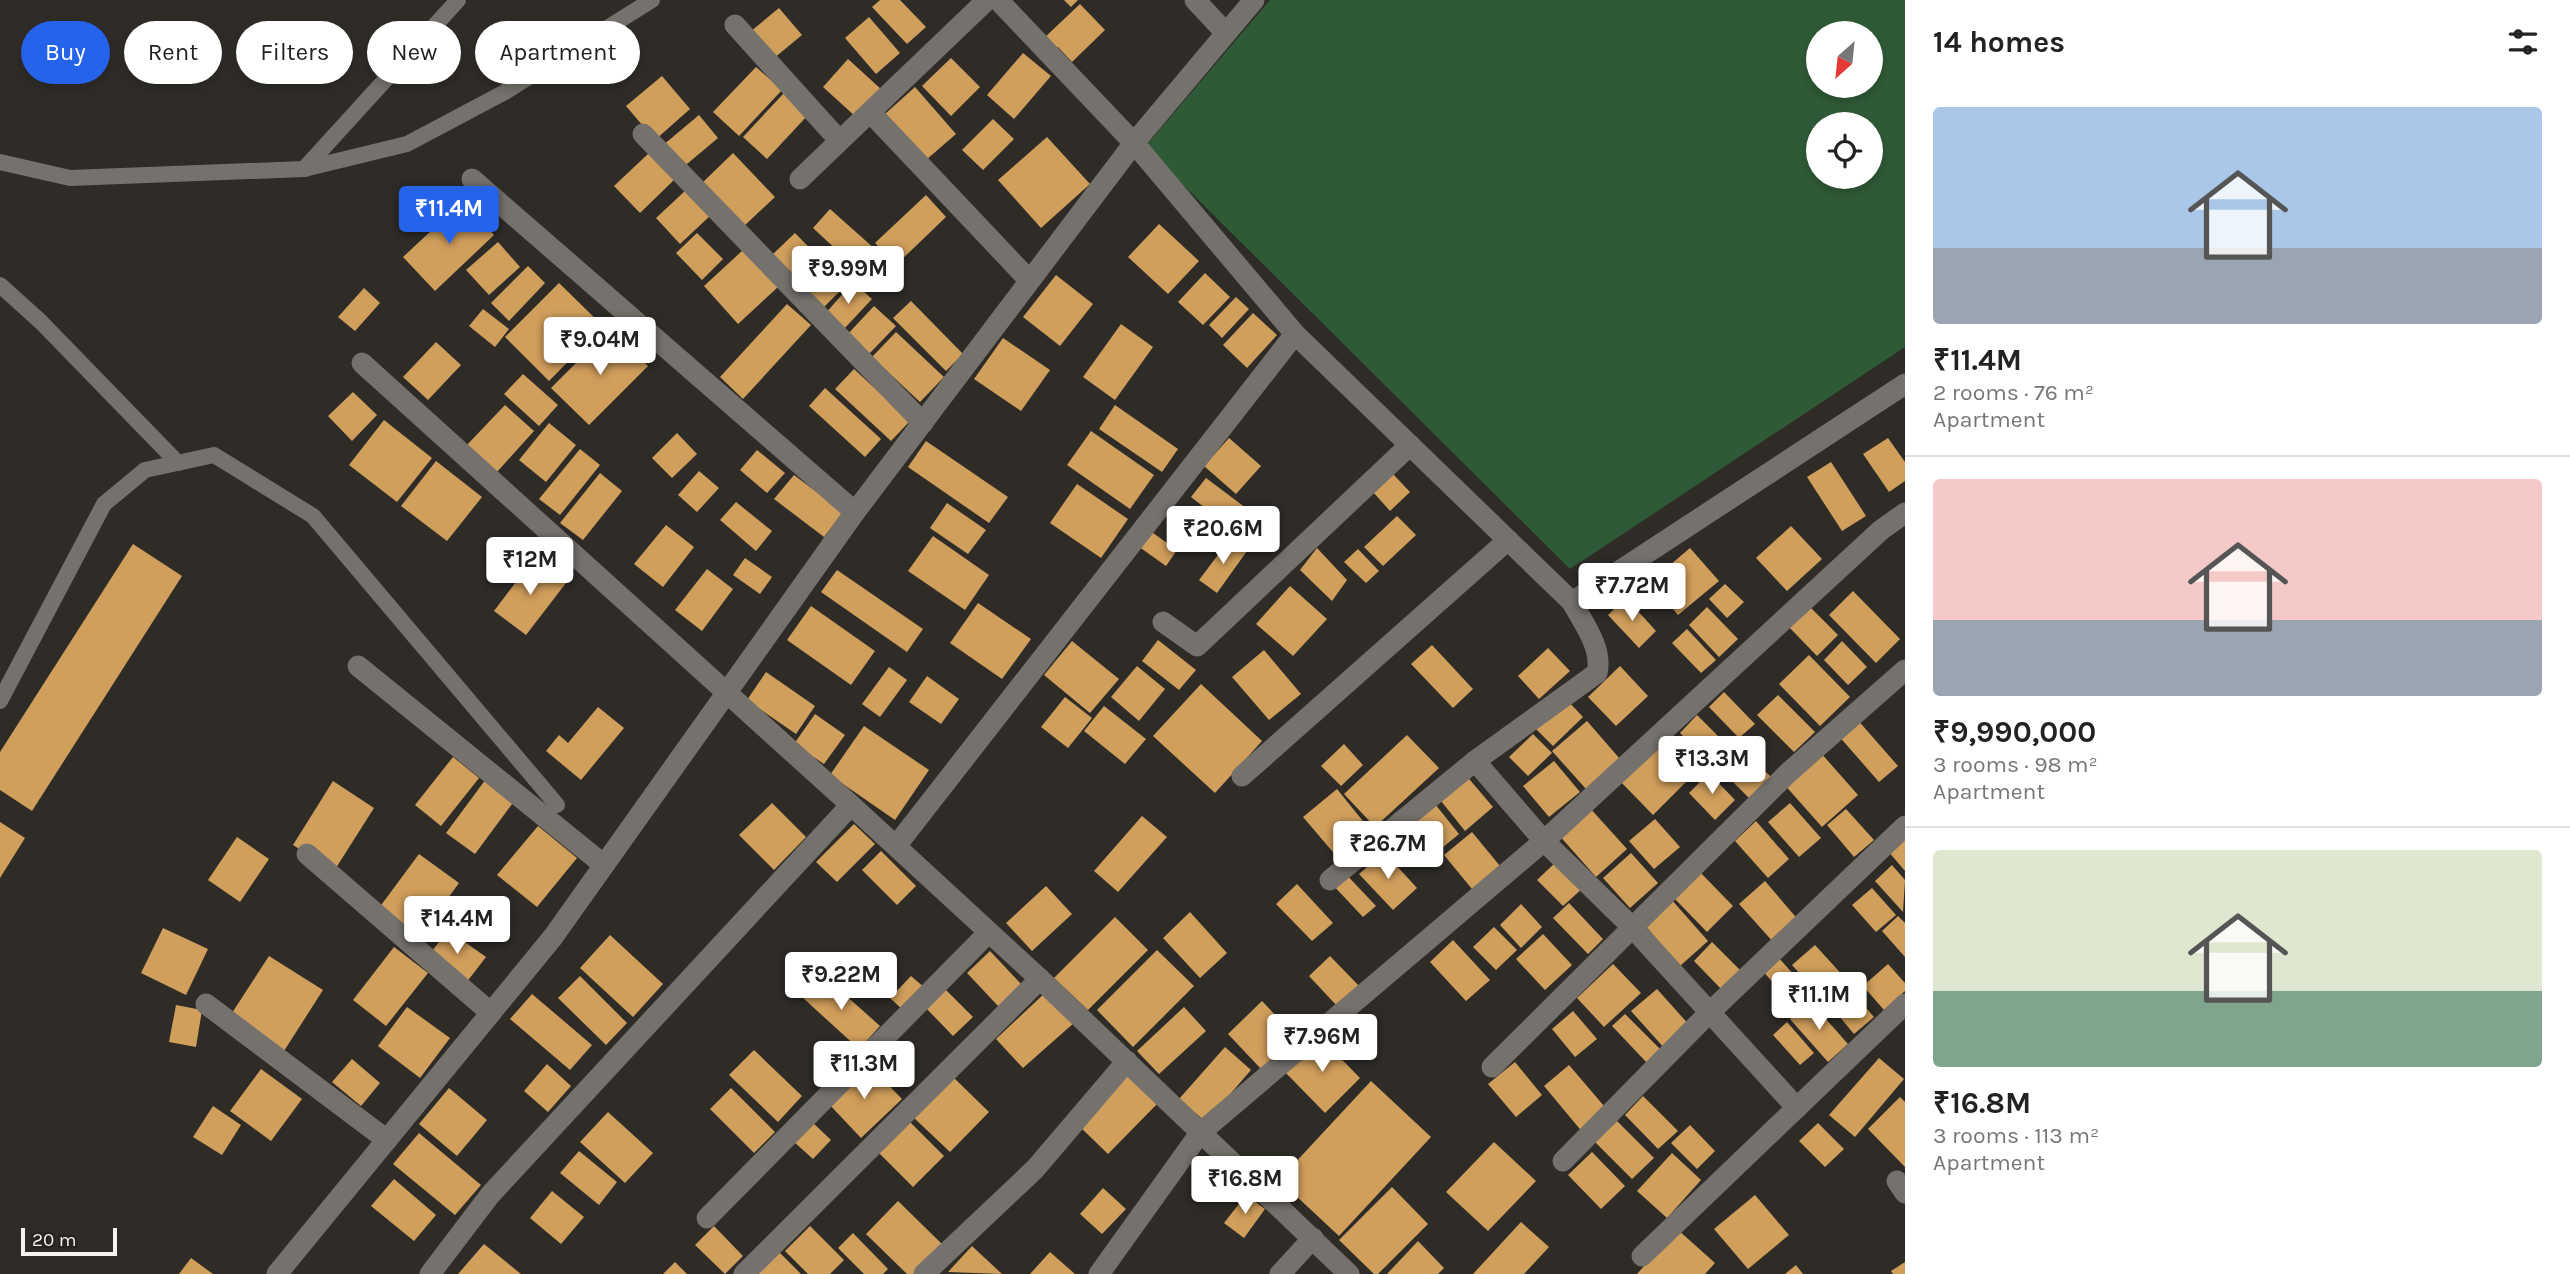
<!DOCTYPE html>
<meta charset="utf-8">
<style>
body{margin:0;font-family:Karla,sans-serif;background:#f6f6f6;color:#222;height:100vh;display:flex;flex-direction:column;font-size:26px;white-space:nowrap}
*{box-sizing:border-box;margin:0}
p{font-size:23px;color:#767676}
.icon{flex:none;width:38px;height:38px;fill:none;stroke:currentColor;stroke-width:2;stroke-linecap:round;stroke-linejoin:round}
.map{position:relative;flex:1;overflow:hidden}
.details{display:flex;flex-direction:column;background:#fff;width:665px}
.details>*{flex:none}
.banner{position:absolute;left:21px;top:21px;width:665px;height:63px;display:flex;gap:14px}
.needle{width:46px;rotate:207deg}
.controls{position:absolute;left:1806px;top:21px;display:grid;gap:14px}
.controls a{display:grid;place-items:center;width:77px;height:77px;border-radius:50%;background:#fff;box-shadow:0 4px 10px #0003;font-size:35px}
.scale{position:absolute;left:21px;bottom:18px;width:96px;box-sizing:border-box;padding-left:7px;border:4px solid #f6f3f1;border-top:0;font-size:19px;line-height:24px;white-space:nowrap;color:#f6f3f1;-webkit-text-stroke:5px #25221f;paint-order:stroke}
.price{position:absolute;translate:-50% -60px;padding:0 16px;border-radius:7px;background:#fff;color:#222;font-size:23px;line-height:46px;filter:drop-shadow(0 2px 4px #0008)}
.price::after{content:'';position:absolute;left:50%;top:42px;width:21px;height:16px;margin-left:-10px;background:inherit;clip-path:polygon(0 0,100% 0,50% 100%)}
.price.selected{background:#2563eb;color:#fff}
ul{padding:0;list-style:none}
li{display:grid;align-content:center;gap:14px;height:371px;padding:0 28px}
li+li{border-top:2px solid #e0e0e0}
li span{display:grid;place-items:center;height:217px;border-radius:7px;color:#555}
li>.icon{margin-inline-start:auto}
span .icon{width:126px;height:126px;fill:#fffc;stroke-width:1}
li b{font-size:30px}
h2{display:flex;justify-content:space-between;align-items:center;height:84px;padding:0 28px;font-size:30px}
.chip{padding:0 24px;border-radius:32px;background:#fff;box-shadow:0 4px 10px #0003;font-size:24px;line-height:63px}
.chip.selected{background:#2563eb;color:#fff}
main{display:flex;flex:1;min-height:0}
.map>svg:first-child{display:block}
.green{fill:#2f5a37;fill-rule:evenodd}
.building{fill:#d19f5c}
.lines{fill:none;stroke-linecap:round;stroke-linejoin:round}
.service{stroke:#75716d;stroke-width:16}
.minor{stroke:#75716d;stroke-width:21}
</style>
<main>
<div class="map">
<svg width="1905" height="1274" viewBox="0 0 1905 1274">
<rect width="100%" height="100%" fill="#2f2c28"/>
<!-- green -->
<path class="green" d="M1270,0H1905V347L1570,569L1145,147ZM1818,33H1871V86H1818ZM1818,124H1871V177H1818Z"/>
<!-- building -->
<g class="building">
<path d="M880,0H900L926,27L907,44L872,7Z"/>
<path d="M1064,0H1078L1071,7Z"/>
<path d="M1080,4L1105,30L1072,62L1058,47L1053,51L1042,40Z"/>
<path d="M779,8L802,35L773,59L750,32Z"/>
<path d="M869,17L900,53L876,74L845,38Z"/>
<path d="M1023,53L1051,76L1014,119L987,95Z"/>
<path d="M951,58L980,87L951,116L922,86Z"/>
<path d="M848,59L882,90L856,117L823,87Z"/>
<path d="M756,67L782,90L739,136L713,112Z"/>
<path d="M662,76L690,109L655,140L626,106Z"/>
<path d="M915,87L956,134L926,160L885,114Z"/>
<path d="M784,93L808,115L767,159L743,137Z"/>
<path d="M699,115L718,138L681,169L662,146Z"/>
<path d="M993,119L1014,139L983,170L962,150Z"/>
<path d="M1047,137L1090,184L1041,228L998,180Z"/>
<path d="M649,153L675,179L640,213L614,186Z"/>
<path d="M733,153L775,197L743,227L701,184Z"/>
<path d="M686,190L711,215L680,244L656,218Z"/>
<path d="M926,195L946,217L896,265L875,243Z"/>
<path d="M463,201L494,235L435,291L403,257Z"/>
<path d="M830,209L875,249L857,269L813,228Z"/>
<path d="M1159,224L1199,261L1168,294L1128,257Z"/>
<path d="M697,233L723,259L702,280L676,253Z"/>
<path d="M795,233L846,285L824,307L773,254Z"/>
<path d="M498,242L520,267L489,295L466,270Z"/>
<path d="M743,250L778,287L738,324L704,286Z"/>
<path d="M528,266L545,283L509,321L491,303Z"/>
<path d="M1205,273L1230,297L1203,325L1178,302Z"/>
<path d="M1056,275L1093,304L1060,346L1023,317Z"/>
<path d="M853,282L872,299L843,330L825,314Z"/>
<path d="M559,283L603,326L549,381L505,337Z"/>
<path d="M364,288L380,303L355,331L338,317Z"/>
<path d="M1236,297L1249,309L1222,338L1209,325Z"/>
<path d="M911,301L963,354L946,371L893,318Z"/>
<path d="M787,304L811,325L743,399L720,377Z"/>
<path d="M874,306L896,326L868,355L846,336Z"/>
<path d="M483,309L509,329L495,347L469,326Z"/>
<path d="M1253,313L1277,335L1247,368L1223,345Z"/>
<path d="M1121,324L1153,347L1115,400L1083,377Z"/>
<path d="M610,329L648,366L589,425L551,388Z"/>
<path d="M896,332L944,377L920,402L872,357Z"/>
<path d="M1003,338L1050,370L1021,411L974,379Z"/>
<path d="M436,342L461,365L428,400L403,377Z"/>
<path d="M854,369L910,421L891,441L835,389Z"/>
<path d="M523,374L558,405L539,426L504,394Z"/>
<path d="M825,388L881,439L865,457L809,406Z"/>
<path d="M353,392L377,415L352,441L328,416Z"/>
<path d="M505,405L534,431L496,473L466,446Z"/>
<path d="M1115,405L1178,449L1162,472L1099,429Z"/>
<path d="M384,420L432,458L397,502L349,465Z"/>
<path d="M549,423L576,445L546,482L519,460Z"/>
<path d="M1091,431L1154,475L1130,509L1067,465Z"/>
<path d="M677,433L697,454L672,478L652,458Z"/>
<path d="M1229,438L1261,466L1236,494L1204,466Z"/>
<path d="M1888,438L1905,462V481L1889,492L1863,454Z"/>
<path d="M926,441L1008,497L989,523L908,467Z"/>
<path d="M580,449L600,465L560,515L539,499Z"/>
<path d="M757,450L785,473L767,493L740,470Z"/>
<path d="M436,461L482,497L447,541L401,506Z"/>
<path d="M1831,462L1866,516L1842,531L1807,477Z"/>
<path d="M699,471L719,488L697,512L678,495Z"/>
<path d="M600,473L622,491L583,540L560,523Z"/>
<path d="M1393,474L1410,492L1390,511L1373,492Z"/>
<path d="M794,475L843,512L824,537L774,499Z"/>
<path d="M1206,478L1246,508L1231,528L1191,497Z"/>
<path d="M1077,484L1128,519L1101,558L1050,523Z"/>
<path d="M736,502L772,531L756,551L720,520Z"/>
<path d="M947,503L986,530L968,554L930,528Z"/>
<path d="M1397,516L1416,535L1383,566L1364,547Z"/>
<path d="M666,525L694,547L663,587L634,564Z"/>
<path d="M1791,526L1822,559L1787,591L1756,558Z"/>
<path d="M1146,528L1177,550L1166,566L1135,544Z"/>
<path d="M933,536L989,575L965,610L908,571Z"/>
<path d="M1230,539L1247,551L1217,593L1199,580Z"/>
<path d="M133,544L182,576L32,811L0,790V752Z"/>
<path d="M1317,548L1347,580L1332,601L1300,570Z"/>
<path d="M1690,548L1719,581L1678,615L1650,582Z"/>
<path d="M1358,549L1379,571L1366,583L1344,562Z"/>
<path d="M534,558L566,583L526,635L494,611Z"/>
<path d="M745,558L772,577L760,594L733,575Z"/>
<path d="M707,569L733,589L702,631L675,610Z"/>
<path d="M837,570L923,629L907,652L821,592Z"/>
<path d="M1725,584L1744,602L1727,618L1709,599Z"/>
<path d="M1290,586L1327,619L1293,656L1256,624Z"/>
<path d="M1853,591L1900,639L1876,663L1829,615Z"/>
<path d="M1626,598L1656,631L1639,648L1608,615Z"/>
<path d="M978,603L1031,639L1002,679L950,643Z"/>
<path d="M1808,605L1838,635L1817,656L1787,625Z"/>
<path d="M811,606L875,651L851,685L787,640Z"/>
<path d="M1707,607L1738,639L1719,657L1689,625Z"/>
<path d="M1687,629L1716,660L1701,673L1672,643Z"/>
<path d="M1158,640L1196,670L1179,690L1142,661Z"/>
<path d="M1072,641L1119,679L1090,713L1044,675Z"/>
<path d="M1842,641L1867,667L1848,685L1824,660Z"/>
<path d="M1432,645L1473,689L1453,708L1411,664Z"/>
<path d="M1548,648L1570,671L1539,699L1518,676Z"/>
<path d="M1264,650L1301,694L1269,720L1232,677Z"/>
<path d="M1809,655L1850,697L1820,726L1779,684Z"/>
<path d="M1137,666L1165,689L1139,721L1111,697Z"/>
<path d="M1620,666L1648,696L1616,726L1588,697Z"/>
<path d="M889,667L907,680L880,717L862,704Z"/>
<path d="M766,672L815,706L796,734L747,700Z"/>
<path d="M927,676L959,699L941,724L909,702Z"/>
<path d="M1201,684L1262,741L1215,793L1153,736Z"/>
<path d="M1724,692L1755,724L1739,738L1709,707Z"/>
<path d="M1778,695L1815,732L1794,752L1757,715Z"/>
<path d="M1065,697L1092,718L1068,748L1041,727Z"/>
<path d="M1567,700L1583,717L1553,746L1536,729Z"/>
<path d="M1104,706L1146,739L1125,764L1084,731Z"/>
<path d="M598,707L624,728L581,780L546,751L559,735L568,743Z"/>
<path d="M815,714L845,735L824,764L794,744Z"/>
<path d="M1697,715L1730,748L1712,765L1680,733Z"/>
<path d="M1856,718L1898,766L1879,782L1837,734Z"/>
<path d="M1587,721L1620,759L1586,789L1552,751Z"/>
<path d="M864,726L929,770L895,820L830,775Z"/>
<path d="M1533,734L1552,753L1528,776L1509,757Z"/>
<path d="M1407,735L1439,768L1375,827L1344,794Z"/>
<path d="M1660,740L1694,774L1653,815L1619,780Z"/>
<path d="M1344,744L1363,765L1341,786L1321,766Z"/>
<path d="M1741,747L1771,777L1749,798L1719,768Z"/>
<path d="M1820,752L1858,795L1822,827L1783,783Z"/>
<path d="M453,757L479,778L441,826L415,805Z"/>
<path d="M1554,761L1580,792L1549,817L1523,786Z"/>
<path d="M1464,773L1493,807L1465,831L1437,796Z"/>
<path d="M1709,773L1735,800L1715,820L1689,793Z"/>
<path d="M486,779L515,800L475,854L446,833Z"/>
<path d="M333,781L374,808L334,871L293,845Z"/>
<path d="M1337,789L1371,831L1338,858L1303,817Z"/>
<path d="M772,803L806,837L774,870L739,835Z"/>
<path d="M1790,803L1821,838L1799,857L1768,822Z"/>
<path d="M1435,804L1459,834L1436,853L1411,823Z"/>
<path d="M1589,807L1627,849L1596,877L1558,834Z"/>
<path d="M1846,809L1874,840L1854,857L1827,825Z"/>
<path d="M1142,816L1167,837L1118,892L1094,871Z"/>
<path d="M1655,819L1680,847L1654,869L1629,841Z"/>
<path d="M1756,821L1789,859L1768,878L1735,841Z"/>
<path d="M0,822L25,838L0,878Z"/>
<path d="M854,824L875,844L837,882L816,862Z"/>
<path d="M538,826L577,858L537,907L497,875Z"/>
<path d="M1472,832L1500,866L1472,889L1444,855Z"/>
<path d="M1905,836V871L1888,851Z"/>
<path d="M237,837L269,859L240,902L208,880Z"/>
<path d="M881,851L916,886L897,905L862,870Z"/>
<path d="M1384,852L1417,888L1393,910L1359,874Z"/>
<path d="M1631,853L1658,883L1630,908L1603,878Z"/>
<path d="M419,854L459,883L417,941L376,912Z"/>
<path d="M1558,860L1584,887L1563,906L1537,880Z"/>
<path d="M1892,865L1905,880L1903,912L1875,881Z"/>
<path d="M1697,869L1733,906L1707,932L1671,895Z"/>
<path d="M1342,870L1376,906L1363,917L1330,882Z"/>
<path d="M1765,881L1800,922L1775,944L1739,904Z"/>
<path d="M1297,884L1333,923L1312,941L1276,904Z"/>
<path d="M1046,886L1072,914L1032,951L1006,923Z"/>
<path d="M1872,888L1896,915L1876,932L1852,905Z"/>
<path d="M1671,899L1708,941L1680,966L1643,923Z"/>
<path d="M1569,903L1603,939L1588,954L1553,918Z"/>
<path d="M1521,904L1542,927L1521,948L1500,925Z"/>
<path d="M1190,912L1227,953L1200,978L1163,938Z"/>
<path d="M1898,916L1905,923V957L1882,931Z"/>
<path d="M1115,917L1148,950L1088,1010L1054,978Z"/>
<path d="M1494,927L1517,950L1496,970L1473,947Z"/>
<path d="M163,928L208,949L186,995L141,973Z"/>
<path d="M448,930L486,957L466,983L429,955Z"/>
<path d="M1543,934L1572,965L1545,990L1516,959Z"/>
<path d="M610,935L663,984L633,1017L580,968Z"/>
<path d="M1453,940L1490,980L1466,1001L1430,962Z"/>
<path d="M1712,942L1743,973L1724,992L1694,961Z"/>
<path d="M1815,945L1846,979L1823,1000L1792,965Z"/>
<path d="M394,947L428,973L386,1026L353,1000Z"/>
<path d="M1157,950L1194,986L1133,1047L1097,1010Z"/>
<path d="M990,951L1022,985L999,1007L967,973Z"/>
<path d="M269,956L323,990L284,1051L230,1016Z"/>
<path d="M1330,956L1360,987L1338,1007L1309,976Z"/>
<path d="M1778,957L1804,986L1789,1001L1762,970Z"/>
<path d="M1613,964L1641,993L1604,1027L1577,998Z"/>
<path d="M1888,964L1905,983V991L1884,1010L1863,986Z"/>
<path d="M823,975L880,1026L859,1049L802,997Z"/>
<path d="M580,976L627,1023L606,1045L558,998Z"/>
<path d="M911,976L925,988L904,1011L890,998Z"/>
<path d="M942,986L973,1017L953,1036L923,1005Z"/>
<path d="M1848,987L1874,1017L1854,1034L1829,1004Z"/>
<path d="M1657,989L1691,1027L1666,1050L1631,1011Z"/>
<path d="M1047,991L1075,1022L1023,1068L996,1039Z"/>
<path d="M532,994L592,1045L570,1070L510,1019Z"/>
<path d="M1262,1001L1297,1038L1262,1070L1228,1034Z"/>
<path d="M1810,1001L1848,1044L1828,1062L1790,1019Z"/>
<path d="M176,1005L202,1010L196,1047L169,1042Z"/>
<path d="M407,1007L450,1038L420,1078L378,1046Z"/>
<path d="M1184,1007L1206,1031L1159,1074L1137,1051Z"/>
<path d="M1573,1011L1597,1039L1575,1057L1552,1029Z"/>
<path d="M1625,1014L1663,1052L1649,1065L1612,1026Z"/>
<path d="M1787,1022L1814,1053L1800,1065L1773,1035Z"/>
<path d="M1319,1036L1360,1078L1325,1113L1284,1071Z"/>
<path d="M1225,1047L1251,1070L1206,1122L1179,1099Z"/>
<path d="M754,1050L802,1096L778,1122L729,1075Z"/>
<path d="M1879,1058L1904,1079L1855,1137L1829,1115Z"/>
<path d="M352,1059L380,1083L361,1106L332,1082Z"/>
<path d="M1515,1062L1542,1095L1516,1117L1488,1084Z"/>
<path d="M547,1064L571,1086L548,1112L524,1091Z"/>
<path d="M868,1064L902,1099L861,1138L827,1102Z"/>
<path d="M1569,1065L1610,1113L1584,1134L1544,1086Z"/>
<path d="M261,1069L302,1099L271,1141L230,1111Z"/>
<path d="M1126,1073L1158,1103L1108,1154L1077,1124Z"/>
<path d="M952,1076L989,1112L950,1152L913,1117Z"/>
<path d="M1371,1081L1431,1137L1339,1236L1279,1180Z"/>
<path d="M449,1088L487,1120L457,1156L419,1124Z"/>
<path d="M731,1088L775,1132L754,1153L710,1109Z"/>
<path d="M1643,1096L1678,1131L1658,1149L1625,1115Z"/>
<path d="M1900,1097L1905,1102V1167L1868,1129Z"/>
<path d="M213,1106L241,1125L222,1155L193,1137Z"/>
<path d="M608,1112L653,1153L625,1183L580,1142Z"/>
<path d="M908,1120L944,1156L913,1187L877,1151Z"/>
<path d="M811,1121L831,1140L813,1159L793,1141Z"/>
<path d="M1617,1121L1654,1158L1632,1179L1595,1142Z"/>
<path d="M1818,1123L1844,1149L1825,1167L1799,1141Z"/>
<path d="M1690,1125L1715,1151L1697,1169L1671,1143Z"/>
<path d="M419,1133L481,1185L455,1215L393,1164Z"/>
<path d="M1494,1142L1536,1181L1488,1231L1446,1192Z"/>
<path d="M579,1151L617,1182L599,1205L560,1173Z"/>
<path d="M1592,1152L1625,1186L1601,1209L1568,1175Z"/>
<path d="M1672,1153L1701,1180L1667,1218L1637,1191Z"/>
<path d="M394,1179L436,1215L414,1241L371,1206Z"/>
<path d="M1392,1187L1428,1224L1378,1274H1374L1339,1240Z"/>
<path d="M1103,1188L1126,1209L1102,1234L1080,1214Z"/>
<path d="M552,1191L584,1217L561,1244L530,1218Z"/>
<path d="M1246,1195L1265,1209L1244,1238L1224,1223Z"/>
<path d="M1755,1195L1789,1235L1748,1269L1714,1229Z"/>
<path d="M898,1201L943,1245L915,1274H907L866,1234Z"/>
<path d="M1521,1222L1549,1247L1524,1274H1473Z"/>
<path d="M714,1226L743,1256L725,1274L695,1245Z"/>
<path d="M810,1226L844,1260L830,1274H808L785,1251Z"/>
<path d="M1677,1229L1715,1263L1705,1274H1637Z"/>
<path d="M853,1233L888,1269L883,1274H864L838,1248Z"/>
<path d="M1418,1241L1444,1268L1438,1274H1387Z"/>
<path d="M484,1244L521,1274H458Z"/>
<path d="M972,1246L1002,1274L948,1272Z"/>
<path d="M775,1248L801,1274H748Z"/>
<path d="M1050,1252L1075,1274H1030Z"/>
<path d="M191,1258L213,1274H179Z"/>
<path d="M675,1262L687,1274H663Z"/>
<path d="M1905,1262V1274H1893L1891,1271Z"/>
<path d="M1796,1265L1803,1274H1785Z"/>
</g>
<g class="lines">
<!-- service -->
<g class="service">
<path d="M0,162L70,178L304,169L407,144L505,92L652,0"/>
<path d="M304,169L458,0"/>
<path d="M0,285L41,322L178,463"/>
<path d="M0,701L104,504L145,470L214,455L313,516L557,805"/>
</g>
<!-- minor -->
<g class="minor">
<path d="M998,0L1134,143L1295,334L1572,602L1905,384"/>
<path d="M1195,0L1225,32"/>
<path d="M735,25L838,139"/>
<path d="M871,113L1029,280"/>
<path d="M643,134L923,423"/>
<path d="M472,179L855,512"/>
<path d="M800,179L987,0"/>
<path d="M362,363L851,805L1040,979L1349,1274"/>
<path d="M1163,622L1197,646L1410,445"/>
<path d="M358,666L604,865"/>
<path d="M1475,761L1544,841L1631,926L1797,1108"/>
<path d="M1242,776L1508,540"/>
<path d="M896,846L1295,334"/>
<path d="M307,854L491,1013"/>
<path d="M1330,880L1475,761L1597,673C1603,648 1583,623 1572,602"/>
<path d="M206,1004L387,1140"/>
<path d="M1492,1067L1788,773L1905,670"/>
<path d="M1563,1161L1710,1012L1905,826"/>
<path d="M1897,1181L1905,1193"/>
<path d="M707,1218L988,933"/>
<path d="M1642,1256L1905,1004"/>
<path d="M277,1274L553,937L855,512L1134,143L1254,0"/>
<path d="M430,1274L490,1195L851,805"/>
<path d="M744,1274L1040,979"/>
<path d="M924,1274L1035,1169L1127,1061"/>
<path d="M1099,1274L1200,1133L1544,841L1881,530L1905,513"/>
<path d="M1280,1274L1313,1238"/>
</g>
</g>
</svg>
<div class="controls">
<a><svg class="needle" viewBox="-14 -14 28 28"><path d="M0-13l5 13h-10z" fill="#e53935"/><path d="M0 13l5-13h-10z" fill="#767676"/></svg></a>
<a><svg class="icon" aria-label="locate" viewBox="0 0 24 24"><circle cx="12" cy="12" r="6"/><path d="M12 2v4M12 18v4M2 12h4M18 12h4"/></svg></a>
</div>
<div class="scale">20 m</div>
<b class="price selected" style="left:449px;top:246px">₹11.4M</b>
<b class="price" style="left:848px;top:306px">₹9.99M</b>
<b class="price" style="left:600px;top:377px">₹9.04M</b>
<b class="price" style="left:1223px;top:566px">₹20.6M</b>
<b class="price" style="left:530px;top:597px">₹12M</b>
<b class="price" style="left:1632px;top:623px">₹7.72M</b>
<b class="price" style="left:1712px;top:796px">₹13.3M</b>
<b class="price" style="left:1388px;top:881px">₹26.7M</b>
<b class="price" style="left:457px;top:956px">₹14.4M</b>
<b class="price" style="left:841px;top:1012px">₹9.22M</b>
<b class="price" style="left:1819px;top:1032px">₹11.1M</b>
<b class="price" style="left:1322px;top:1074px">₹7.96M</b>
<b class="price" style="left:864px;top:1101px">₹11.3M</b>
<b class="price" style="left:1245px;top:1216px">₹16.8M</b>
<div class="banner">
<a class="chip selected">Buy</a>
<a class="chip">Rent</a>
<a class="chip">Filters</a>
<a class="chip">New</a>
<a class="chip">Apartment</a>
</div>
</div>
<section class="details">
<h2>14 homes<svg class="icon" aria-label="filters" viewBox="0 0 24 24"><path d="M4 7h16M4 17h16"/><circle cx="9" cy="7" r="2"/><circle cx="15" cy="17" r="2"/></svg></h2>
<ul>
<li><span style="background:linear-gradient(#a9c7e8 65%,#9aa5b1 0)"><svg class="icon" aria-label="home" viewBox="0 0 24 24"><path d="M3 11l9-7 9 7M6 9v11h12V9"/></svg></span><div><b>₹11.4M</b><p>2 rooms · 76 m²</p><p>Apartment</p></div></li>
<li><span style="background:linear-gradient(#f6c9c9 65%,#9aa5b1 0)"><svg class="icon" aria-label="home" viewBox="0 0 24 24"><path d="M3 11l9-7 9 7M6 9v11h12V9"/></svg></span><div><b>₹9,990,000</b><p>3 rooms · 98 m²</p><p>Apartment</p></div></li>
<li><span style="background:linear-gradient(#dfe7d0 65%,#7fa58c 0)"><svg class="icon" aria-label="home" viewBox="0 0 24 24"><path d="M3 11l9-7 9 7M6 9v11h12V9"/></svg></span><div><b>₹16.8M</b><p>3 rooms · 113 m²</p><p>Apartment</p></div></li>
</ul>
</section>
</main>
